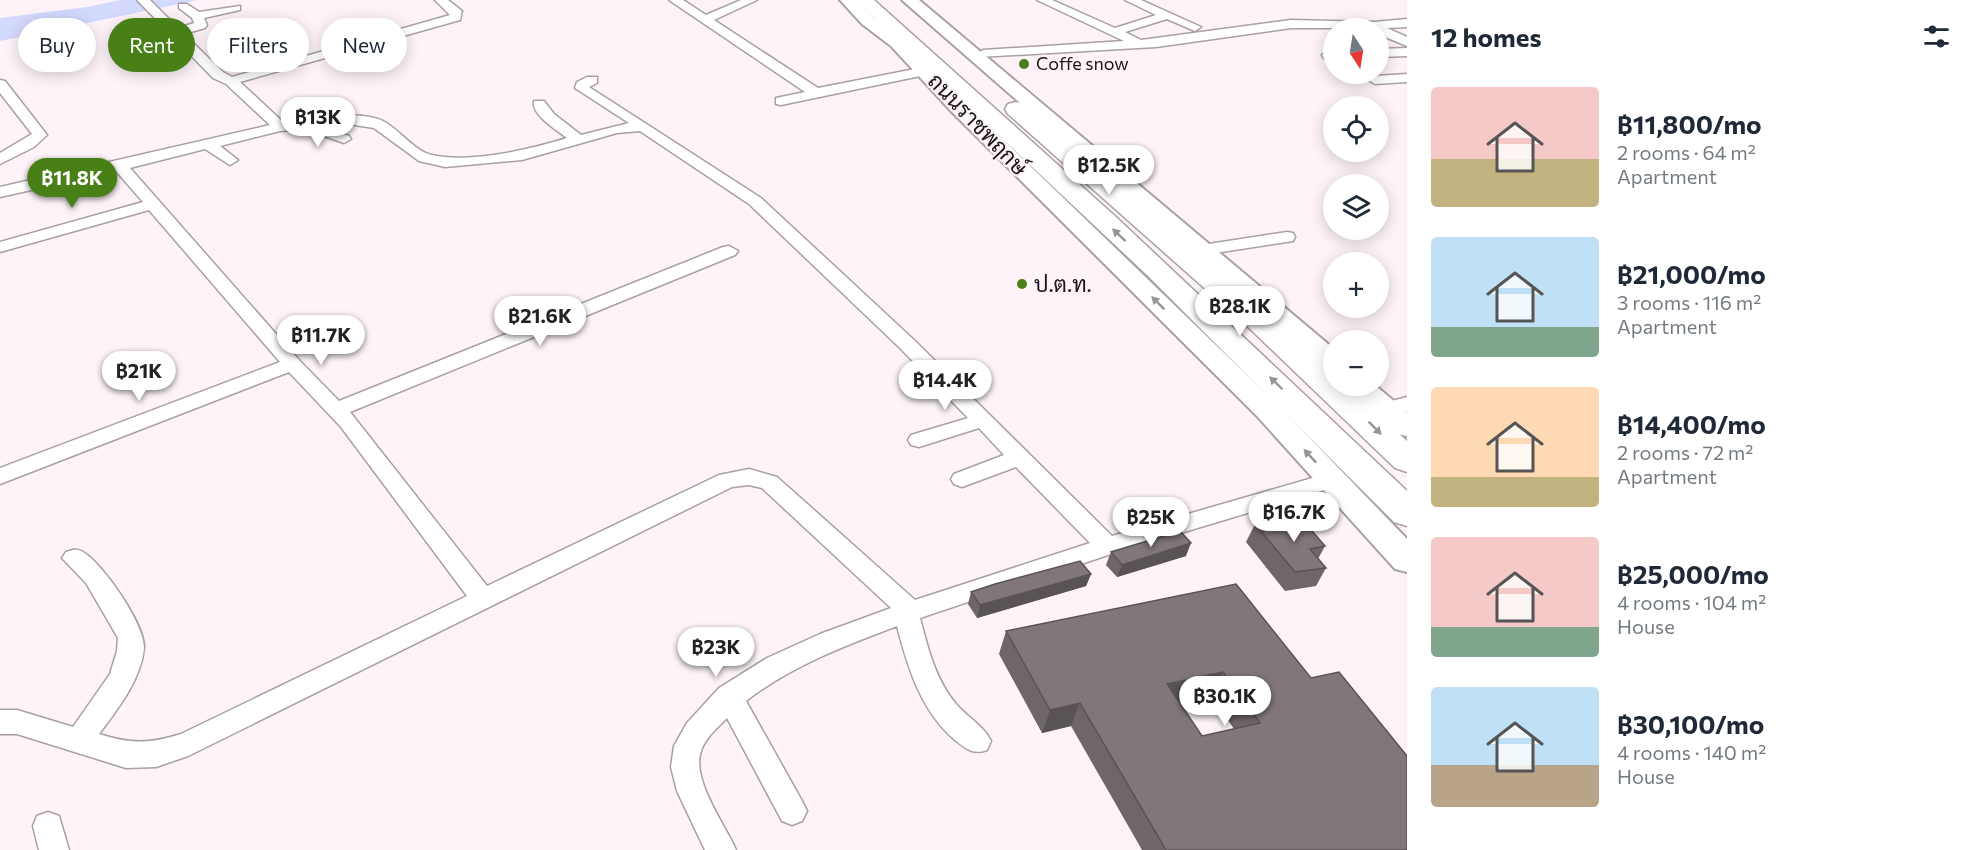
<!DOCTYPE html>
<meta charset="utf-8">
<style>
body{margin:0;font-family:Commissioner,Sarabun,sans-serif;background:#f6f6f7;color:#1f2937;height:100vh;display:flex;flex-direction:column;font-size:22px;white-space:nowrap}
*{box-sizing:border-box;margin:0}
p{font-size:20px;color:#747a83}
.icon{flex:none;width:33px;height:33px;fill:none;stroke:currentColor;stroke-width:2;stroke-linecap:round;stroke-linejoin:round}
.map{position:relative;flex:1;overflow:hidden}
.side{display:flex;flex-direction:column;background:#fff;width:570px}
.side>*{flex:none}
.guide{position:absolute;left:18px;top:18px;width:570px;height:54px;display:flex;gap:12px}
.needle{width:39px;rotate:168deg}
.tools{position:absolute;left:1323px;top:18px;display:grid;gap:12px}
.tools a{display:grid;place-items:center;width:66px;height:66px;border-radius:50%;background:#fff;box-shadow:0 3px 15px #0003;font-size:30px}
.price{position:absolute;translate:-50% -51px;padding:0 14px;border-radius:21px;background:#fff;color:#222;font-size:20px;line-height:39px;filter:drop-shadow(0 2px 3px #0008)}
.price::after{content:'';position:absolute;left:50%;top:36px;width:18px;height:14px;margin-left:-9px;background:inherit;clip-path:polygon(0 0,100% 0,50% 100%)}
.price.current{background:#487f16;color:#fff}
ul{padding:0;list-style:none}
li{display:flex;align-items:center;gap:18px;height:150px;padding:0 24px}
li span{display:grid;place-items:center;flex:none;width:168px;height:120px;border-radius:6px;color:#555}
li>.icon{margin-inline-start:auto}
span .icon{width:72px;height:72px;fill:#fffc;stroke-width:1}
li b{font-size:26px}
h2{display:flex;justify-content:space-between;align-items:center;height:72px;padding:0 24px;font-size:26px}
.chip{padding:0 21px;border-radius:27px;background:#fff;box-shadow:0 3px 15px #0003;font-size:21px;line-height:54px}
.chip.current{background:#487f16;color:#fff}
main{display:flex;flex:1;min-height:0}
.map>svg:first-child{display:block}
.water{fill:#d4d9fe}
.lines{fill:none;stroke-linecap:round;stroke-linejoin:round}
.street-casing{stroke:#a9a0a5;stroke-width:3}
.secondary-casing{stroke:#a9a0a5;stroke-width:4}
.primary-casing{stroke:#a9a0a5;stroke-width:3}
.street{fill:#fff;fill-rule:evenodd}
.secondary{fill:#fff;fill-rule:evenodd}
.primary{fill:#fff;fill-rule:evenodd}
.wall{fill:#6f6667;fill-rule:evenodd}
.shaded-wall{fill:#5a5354}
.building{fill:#817778;stroke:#5a5354;stroke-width:1.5;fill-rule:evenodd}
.oneway{fill:#979697}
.poi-dot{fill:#487f16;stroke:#fdf3f9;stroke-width:2}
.labels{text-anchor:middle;stroke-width:4.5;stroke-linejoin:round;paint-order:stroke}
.far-poi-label{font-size:18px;fill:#181517;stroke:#fdf3f9;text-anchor:start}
.street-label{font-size:22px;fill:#181517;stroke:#fdf3f9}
.poi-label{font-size:22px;fill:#181517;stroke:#fdf3f9;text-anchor:start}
</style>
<main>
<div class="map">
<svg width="1407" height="850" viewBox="0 0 1407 850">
<rect width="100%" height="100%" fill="#fdf3f9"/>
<!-- water -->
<path class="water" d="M120,0H198L0,41V18L87,7Z"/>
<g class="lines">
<defs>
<g id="street">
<path d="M137,0H150L178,28L194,23L192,18L179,8V4H187L199,12L240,6V10L204,18L207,25L205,28L184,34L223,72L232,77L450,15L435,0H448L462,11L460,20L240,82L283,122C310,120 359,109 383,121C400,130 414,151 432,155C470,164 531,149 567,138C557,130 531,115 534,101H544L554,114L581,135L629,123L575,88L577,82L587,77H597V83L589,87L761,198L914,340L1112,536L1333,472L1341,475L1344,480L1341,485L1114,553L920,618C928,648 935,679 956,704C967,717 984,726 991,741L987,750C973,755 966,749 955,740C921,711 908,668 897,626C844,646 791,666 746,701L802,801L807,811L802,821L792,825L782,821L727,718C718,727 705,738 701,751C691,780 725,824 736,850H705L677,791L671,767L674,746L687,723L719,688L767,658L820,634L891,608L762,488L749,485L732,487L188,756L156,767L126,768L17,734H0V710H17L73,727L110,674L117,651L118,638L86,583L62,558L66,552C72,550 77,548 83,552C104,565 145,625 144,648C141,680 117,710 99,734C131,744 149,744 181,734L467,596L341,427L289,372L0,484V468L280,362L149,210L0,252V242L143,202L116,171L0,197V187L270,125L226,84L213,78ZM348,124L374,128L419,161L445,167L522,160L617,133L640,131L749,204L900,348L968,418L911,435L908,440L911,445L919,447L979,428L1004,455L954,474L951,479L954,484L962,487L1016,467L1090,543L915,600L777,477L749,469L719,475L487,586L350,412L735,255L738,251L729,246L723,247L339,401L299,360L130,168L205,149L230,165L238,160L220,146L280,131L304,129L344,143L351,139L349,136L323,127Z"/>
<path d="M669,0H683L706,15L741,0H757L714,20L818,88L925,67L932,71L925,75L781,105L776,104V98L805,92Z"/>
<path d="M1037,0H1052L1115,28L1156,15L1125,0H1141L1201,27L1195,31L1167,19L1125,32L1141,40L1291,20L1374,22L1407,19V27L1387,28L1407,37V46L1378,34V28H1291L1156,47L979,57L977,54L983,50L1124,41Z"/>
<path d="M1407,48V56L1378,57V49Z"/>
<path d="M1328,51H1334V59L1324,58L1322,55Z"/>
<path d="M1407,74V82L1375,84L1368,80L1375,76Z"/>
<path d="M0,80L5,81L47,135L34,147L0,164V153L32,134L0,93Z"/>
<path d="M1287,232L1293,233L1295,237L1293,241L1202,255L1193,250L1202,245Z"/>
<path d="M1407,397V411L1387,416L1380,414L1377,409L1380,404Z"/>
<path d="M48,812L59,816L69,850H39L33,826L37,816Z"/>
</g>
<g id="secondary">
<path d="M840,0H857L874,18L903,38L964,102L1277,404L1407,539V572L1395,569L1257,416L950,110L891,46L862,24Z"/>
<path d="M902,0H919L1334,349V371L1325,369Z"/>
<path d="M1347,386H1376L1407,412V436L1397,434L1350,392Z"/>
</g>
<g id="primary">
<path d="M855,0H874L1116,217L1407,491V526L1394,522L1148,276Z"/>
<path d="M1016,102L1024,104L1334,374V386H1346L1407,441V472L1395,468L1246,325L1008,114L1005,109L1008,104Z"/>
</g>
</defs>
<!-- street casing -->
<use href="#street" class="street-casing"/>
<!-- secondary casing -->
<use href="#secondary" class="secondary-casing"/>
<!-- primary casing -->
<use href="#primary" class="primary-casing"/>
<!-- street -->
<use href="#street" class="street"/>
<!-- secondary -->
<use href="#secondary" class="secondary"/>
<!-- primary -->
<use href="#primary" class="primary"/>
</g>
<!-- wall -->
<g class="wall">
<path d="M1255,524L1325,546L1318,559L1326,568L1316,586L1285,591L1246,542Z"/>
<path d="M1111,552L1186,556L1117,577L1106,565Z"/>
<path d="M1091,574L1086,586L977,618L968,604L971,592Z"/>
<path d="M1236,584L1407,850H1142L1071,726L1042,733L999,654L1006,631ZM1211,695L1234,729L1202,736L1179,702Z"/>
</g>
<!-- shaded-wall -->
<g class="shaded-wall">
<path d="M1191,543L1186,556L1117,577L1122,565Z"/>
<path d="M1091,574L1086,586L977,618L980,605Z"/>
<path d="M1223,672L1211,695L1156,707L1167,684Z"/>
<path d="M1080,703L1071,726L1042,733L1050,710Z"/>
</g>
<!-- building -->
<g class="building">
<path d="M1300,517L1325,546L1310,549L1326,568L1295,572L1255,524Z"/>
<path d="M1180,531L1191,543L1122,565L1111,552Z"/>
<path d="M1080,561L1091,574L980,605L971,592L995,584Z"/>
<path d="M1236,584L1311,678L1339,672L1407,756V850H1166L1080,703L1050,710L1006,631ZM1223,672L1260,723L1202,736L1167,684Z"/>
</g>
<!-- one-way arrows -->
<defs><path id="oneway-solid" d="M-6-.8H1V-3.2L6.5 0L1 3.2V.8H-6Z" transform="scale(1.5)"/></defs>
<g class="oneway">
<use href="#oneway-solid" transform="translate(1119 235) rotate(-137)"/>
<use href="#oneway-solid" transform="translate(1158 303) rotate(-135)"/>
<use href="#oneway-solid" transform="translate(1276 383) rotate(-136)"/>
<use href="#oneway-solid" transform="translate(1375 428) rotate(45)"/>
<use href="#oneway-solid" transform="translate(1310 456) rotate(-133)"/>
</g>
<!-- markers -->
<g class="poi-dot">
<circle cx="1024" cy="64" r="6"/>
<circle cx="1022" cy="284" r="6"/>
</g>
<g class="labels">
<!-- far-poi labels -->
<g class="far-poi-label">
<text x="1036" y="70">Coffe snow</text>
</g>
<!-- street labels -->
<g class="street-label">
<text transform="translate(978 124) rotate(46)" y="8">ถนนราชพฤกษ์</text>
</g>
<!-- poi labels -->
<g class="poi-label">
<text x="1034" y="292">ป.ต.ท.</text>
</g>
</g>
</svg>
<div class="tools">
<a><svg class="needle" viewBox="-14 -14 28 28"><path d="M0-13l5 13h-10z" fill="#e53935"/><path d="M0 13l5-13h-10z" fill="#747a83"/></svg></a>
<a><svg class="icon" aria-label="locate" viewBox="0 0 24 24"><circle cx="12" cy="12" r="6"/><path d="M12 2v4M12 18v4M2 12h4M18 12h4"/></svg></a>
<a><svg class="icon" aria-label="layers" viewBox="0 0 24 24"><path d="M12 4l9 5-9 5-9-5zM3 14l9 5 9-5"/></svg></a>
<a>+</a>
<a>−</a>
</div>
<b class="price" style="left:318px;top:148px">฿13K</b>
<b class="price" style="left:1109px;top:196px">฿12.5K</b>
<b class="price current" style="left:72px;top:209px">฿11.8K</b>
<b class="price" style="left:1240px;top:337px">฿28.1K</b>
<b class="price" style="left:540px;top:347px">฿21.6K</b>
<b class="price" style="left:321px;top:366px">฿11.7K</b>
<b class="price" style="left:139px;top:402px">฿21K</b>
<b class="price" style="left:945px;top:411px">฿14.4K</b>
<b class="price" style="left:1294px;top:543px">฿16.7K</b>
<b class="price" style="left:1151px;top:548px">฿25K</b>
<b class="price" style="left:716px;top:678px">฿23K</b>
<b class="price" style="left:1225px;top:727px">฿30.1K</b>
<div class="guide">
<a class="chip">Buy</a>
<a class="chip current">Rent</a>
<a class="chip">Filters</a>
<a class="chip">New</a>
</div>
</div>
<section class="side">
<h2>12 homes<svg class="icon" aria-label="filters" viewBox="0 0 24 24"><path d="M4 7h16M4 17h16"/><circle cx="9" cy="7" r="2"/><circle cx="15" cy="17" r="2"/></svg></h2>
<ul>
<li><span style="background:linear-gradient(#f6c9c9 60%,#c2b280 0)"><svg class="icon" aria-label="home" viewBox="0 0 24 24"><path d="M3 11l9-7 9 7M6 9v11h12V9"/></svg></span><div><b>฿11,800/mo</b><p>2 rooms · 64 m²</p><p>Apartment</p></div></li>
<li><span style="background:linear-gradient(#bfe0f5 75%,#7fa58c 0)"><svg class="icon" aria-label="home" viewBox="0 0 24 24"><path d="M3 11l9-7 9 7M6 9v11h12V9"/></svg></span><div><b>฿21,000/mo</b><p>3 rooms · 116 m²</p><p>Apartment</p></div></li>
<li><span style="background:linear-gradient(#ffd9b3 75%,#c2b280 0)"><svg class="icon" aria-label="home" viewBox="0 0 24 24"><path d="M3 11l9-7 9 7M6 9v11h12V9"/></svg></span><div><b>฿14,400/mo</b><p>2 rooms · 72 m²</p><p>Apartment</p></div></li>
<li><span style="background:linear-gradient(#f6c9c9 75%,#7fa58c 0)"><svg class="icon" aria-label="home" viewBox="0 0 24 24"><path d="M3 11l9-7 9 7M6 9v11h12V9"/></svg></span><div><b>฿25,000/mo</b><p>4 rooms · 104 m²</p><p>House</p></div></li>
<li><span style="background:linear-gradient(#bfe0f5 65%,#b9a48a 0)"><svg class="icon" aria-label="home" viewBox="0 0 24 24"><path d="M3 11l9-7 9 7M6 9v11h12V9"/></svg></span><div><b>฿30,100/mo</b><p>4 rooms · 140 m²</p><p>House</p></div></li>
</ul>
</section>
</main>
